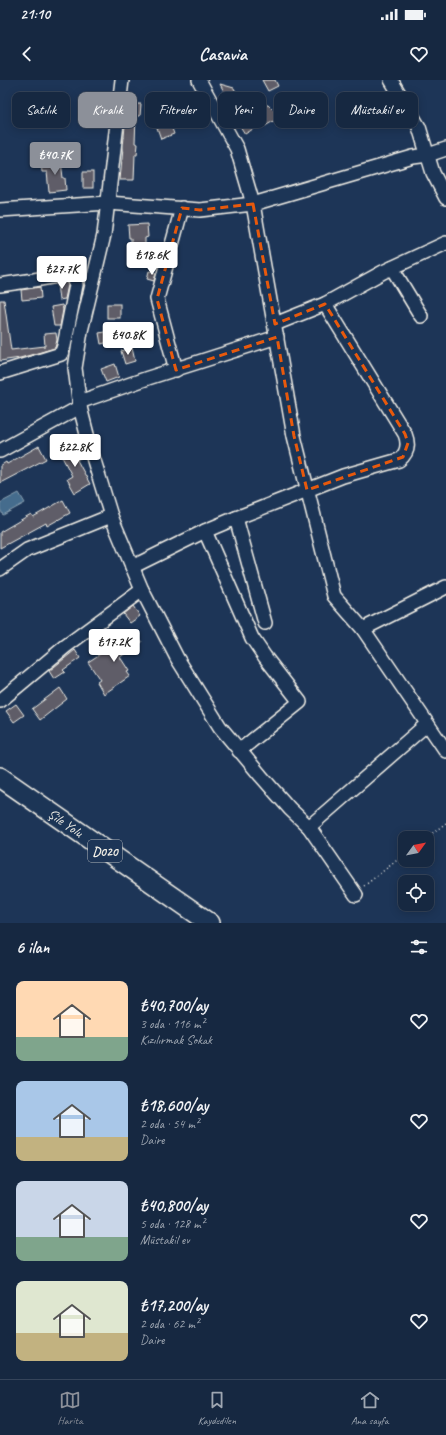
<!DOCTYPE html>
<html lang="tr">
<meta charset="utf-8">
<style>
body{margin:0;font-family:Caveat,sans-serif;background:#1f3048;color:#f1f3f6;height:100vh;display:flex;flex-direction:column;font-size:15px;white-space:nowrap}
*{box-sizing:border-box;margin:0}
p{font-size:13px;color:#9ea6b1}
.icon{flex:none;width:22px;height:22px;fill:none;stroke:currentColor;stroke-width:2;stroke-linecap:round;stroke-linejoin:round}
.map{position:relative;height:843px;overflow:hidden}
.sheet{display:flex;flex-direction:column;background:#162841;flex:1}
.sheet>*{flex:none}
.guide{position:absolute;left:12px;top:12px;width:422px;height:36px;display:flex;gap:8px}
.needle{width:26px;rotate:57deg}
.tools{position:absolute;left:398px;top:751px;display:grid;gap:8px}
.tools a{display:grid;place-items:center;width:36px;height:36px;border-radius:8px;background:#162841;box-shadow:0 2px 10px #0003,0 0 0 1px #35445a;font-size:20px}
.price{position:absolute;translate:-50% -34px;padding:0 9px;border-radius:4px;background:#fff;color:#222;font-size:13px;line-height:26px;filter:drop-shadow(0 1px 2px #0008)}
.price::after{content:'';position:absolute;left:50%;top:24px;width:12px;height:9px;margin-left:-6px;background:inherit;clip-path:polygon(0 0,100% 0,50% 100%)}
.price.on{background:#8c9099;color:#fff}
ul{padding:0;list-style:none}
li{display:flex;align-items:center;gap:12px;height:100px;padding:0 16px}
li span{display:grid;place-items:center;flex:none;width:112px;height:80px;border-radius:8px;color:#555}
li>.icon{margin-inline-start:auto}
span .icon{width:48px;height:48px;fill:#fffc;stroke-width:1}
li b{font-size:17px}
h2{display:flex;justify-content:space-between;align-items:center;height:48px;padding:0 16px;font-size:17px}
.pill{padding:0 14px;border-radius:8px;background:#162841;box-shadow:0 2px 10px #0003,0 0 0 1px #35445a;font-size:14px;line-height:36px}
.pill.on{background:#8c9099;color:#fff}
.status{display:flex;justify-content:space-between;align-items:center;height:28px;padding:0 20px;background:#162841;direction:ltr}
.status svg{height:11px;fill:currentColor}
header{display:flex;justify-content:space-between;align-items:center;height:52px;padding:0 16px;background:#162841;font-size:18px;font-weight:800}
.tabs{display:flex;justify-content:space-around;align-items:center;height:56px;border-top:1px solid #35445a;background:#162841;font-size:11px;color:#9ea6b1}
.tabs a{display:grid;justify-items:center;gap:2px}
.tabs .on{color:#8c9099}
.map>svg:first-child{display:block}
.water{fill:#456c8d;stroke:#8ba1b1}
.building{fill:#5e5d68;stroke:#f4f1e8}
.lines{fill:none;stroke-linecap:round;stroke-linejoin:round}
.minor-casing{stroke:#f4f1e8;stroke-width:16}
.highway-casing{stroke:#f4f1e8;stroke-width:22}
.path{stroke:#f4f1e8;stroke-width:1.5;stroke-dasharray:1 3;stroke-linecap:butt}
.minor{stroke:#1d3557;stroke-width:13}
.highway{stroke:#1d3557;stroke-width:19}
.marked{fill:none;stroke:#e8590c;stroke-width:3;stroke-dasharray:8 5;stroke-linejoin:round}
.labels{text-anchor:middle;stroke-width:4;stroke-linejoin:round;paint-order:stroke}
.shield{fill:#1d3557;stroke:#b4b9bc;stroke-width:1}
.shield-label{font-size:13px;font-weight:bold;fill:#f4f1e8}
.street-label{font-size:14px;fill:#f4f1e8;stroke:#1d3557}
</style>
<div class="status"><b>21:10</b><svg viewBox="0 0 49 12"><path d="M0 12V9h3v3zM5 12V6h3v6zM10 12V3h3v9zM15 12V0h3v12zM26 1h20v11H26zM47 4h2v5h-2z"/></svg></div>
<header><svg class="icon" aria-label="back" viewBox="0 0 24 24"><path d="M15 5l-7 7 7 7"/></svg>Casavia<svg class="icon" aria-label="heart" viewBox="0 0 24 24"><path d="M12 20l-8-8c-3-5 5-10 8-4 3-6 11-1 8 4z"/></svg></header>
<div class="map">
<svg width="446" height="843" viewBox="0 0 446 843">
<rect width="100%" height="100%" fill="#1d3557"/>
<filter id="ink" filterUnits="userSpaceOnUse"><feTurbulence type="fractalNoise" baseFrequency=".025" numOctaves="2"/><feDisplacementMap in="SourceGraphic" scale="8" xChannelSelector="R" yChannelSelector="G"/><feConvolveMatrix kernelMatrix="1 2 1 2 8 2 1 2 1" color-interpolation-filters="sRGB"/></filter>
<g filter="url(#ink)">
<!-- water -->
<path class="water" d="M19,413L25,423L3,435L0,429V423Z"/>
<!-- building -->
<g class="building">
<path d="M262,0H275L278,6L268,11Z"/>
<path d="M220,4L234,8L239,18L230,23Z"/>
<path d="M289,17L296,32L293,33L294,35L287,39L284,35L265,46L263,43L245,54L237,41L241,39V35L243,33H247L252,37L261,31L262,27L265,25H268L273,30L283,24V20L285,18Z"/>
<path d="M127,24H141L140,36H136L135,63L138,64L137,74H135L134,100H120Z"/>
<path d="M167,35L174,54L161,59L154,39Z"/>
<path d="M61,81L63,98H65L66,110L49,112L47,92H42L41,83Z"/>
<rect x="83" y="92" width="10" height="16"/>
<path d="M147,144L148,157L145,158V181H131V158H129L128,145Z"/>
<path d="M149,191L156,193L154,201L147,199Z"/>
<path d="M66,202L68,205L65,219L59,220L57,204Z"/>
<path d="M40,207L41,218L22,220L21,210Z"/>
<path d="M0,220H4L11,270L45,266L44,254L56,253L57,260L55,268L20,278L0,281Z"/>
<rect x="107" y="224" width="13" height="14"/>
<path d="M62,225L63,230L60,246H54L51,227Z"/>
<path d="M115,250L117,260L101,264L99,253Z"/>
<path d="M132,268L135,281L125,284L121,271Z"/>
<path d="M115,284L119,297L106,302L101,289Z"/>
<path d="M75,363L82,377L77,380L90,404L75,413L67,399L72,396L59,371Z"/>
<path d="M39,366L46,379L0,403V386L6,382L7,384Z"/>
<path d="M63,420L70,433L47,446L46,443L0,468V452L31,434L33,437Z"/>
<path d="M133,526L140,536L130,543L123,534Z"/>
<path d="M135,551L142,562L120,577L129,591L127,592L130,596L104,614L97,602L100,600L88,582Z"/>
<path d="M75,570L80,578L63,590L65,592L54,599L49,591Z"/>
<path d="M60,608L67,619L40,640L32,629Z"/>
<path d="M16,624L24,635L14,642L6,631Z"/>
</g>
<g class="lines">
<defs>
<g id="minor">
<path d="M122,0L104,155L81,251L75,288L80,327L92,374L111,436L142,510L177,578L220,647L261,696L290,729L309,747L356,815"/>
<path d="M199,0L237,69L253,124L294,356L334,516L363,549L446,671"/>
<path d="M391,0L419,47L433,93L446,118"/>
<path d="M0,130L108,123L200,130L253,124L413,77L428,75L446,69"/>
<path d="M392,188L421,236"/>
<path d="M0,205L34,200L68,194L75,199L76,205L64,266L61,274L0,293"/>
<path d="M275,244L325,224L383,192L446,163"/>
<path d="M176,290L157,219L182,128"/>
<path d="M79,322L148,298L277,257"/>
<path d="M0,371L80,327"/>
<path d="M236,438L265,543"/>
<path d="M205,451L252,558L265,577L300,622L239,671"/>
<path d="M132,487L205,451L236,438L343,396L399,380C408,373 409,364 405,354L325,224"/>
<path d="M0,489L27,470L111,436"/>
<path d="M363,549L446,507"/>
<path d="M0,621L66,566L142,510"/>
<path d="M309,747L427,644"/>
</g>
<g id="highway">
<path id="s1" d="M0,697L210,843"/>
</g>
</defs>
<!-- minor casing -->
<use href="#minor" class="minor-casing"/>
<!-- highway casing -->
<use href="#highway" class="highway-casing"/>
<!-- path -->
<g class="path">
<path d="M426,758L446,743"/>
<path d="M364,806L405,774"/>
</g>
<!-- minor -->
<use href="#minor" class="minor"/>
<!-- highway -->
<use href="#highway" class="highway"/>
</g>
</g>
<!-- marked area -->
<path class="marked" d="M253,124L275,244L325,224L405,354L408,363L403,377L307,410L294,356L277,257L176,290L157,219L182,128L200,130Z"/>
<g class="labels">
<!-- shield labels -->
<rect class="shield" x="88" y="760" width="34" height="22" rx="3"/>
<g class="shield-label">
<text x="105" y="776">D020</text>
</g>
<!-- street labels -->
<g class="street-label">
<text dy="5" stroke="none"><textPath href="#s1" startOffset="80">Şile Yolu</textPath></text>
</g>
</g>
</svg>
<div class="tools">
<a><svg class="needle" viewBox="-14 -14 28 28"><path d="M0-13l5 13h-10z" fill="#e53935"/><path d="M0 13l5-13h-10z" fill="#9ea6b1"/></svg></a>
<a><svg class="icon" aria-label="locate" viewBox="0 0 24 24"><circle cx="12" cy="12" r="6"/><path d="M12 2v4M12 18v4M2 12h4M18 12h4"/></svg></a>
</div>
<b class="price on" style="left:55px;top:96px">₺40.7K</b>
<b class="price" style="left:152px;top:196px">₺18.6K</b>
<b class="price" style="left:62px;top:210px">₺27.7K</b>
<b class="price" style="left:128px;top:276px">₺40.8K</b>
<b class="price" style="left:75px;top:388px">₺22.8K</b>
<b class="price" style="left:114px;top:583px">₺17.2K</b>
<div class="guide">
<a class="pill">Satılık</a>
<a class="pill on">Kiralık</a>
<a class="pill">Filtreler</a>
<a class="pill">Yeni</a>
<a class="pill">Daire</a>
<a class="pill">Müstakil ev</a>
</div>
</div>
<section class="sheet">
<h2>6 ilan<svg class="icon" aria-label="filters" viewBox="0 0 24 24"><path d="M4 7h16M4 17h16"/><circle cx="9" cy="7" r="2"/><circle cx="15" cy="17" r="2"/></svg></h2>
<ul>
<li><span style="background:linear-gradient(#ffd9b3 70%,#7fa58c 0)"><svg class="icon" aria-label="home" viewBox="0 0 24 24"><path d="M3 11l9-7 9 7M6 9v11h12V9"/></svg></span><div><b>₺40,700/ay</b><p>3 oda · 116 m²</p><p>Kızılırmak Sokak</p></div><svg class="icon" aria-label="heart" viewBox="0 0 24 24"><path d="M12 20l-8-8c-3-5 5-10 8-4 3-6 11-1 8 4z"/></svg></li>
<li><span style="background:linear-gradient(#a9c7e8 70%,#c2b280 0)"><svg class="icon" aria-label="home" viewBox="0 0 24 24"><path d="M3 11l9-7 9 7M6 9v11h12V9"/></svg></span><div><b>₺18,600/ay</b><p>2 oda · 54 m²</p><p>Daire</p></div><svg class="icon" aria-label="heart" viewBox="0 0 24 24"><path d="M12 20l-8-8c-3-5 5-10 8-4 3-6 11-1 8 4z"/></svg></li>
<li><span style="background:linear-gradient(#c9d6e8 70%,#7fa58c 0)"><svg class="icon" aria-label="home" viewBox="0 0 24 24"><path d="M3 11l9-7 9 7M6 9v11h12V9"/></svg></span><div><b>₺40,800/ay</b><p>5 oda · 128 m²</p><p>Müstakil ev</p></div><svg class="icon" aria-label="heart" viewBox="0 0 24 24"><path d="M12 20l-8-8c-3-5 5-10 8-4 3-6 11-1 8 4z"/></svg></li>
<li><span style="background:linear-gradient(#dfe7d0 65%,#c2b280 0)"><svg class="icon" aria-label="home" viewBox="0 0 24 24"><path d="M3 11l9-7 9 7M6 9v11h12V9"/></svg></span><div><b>₺17,200/ay</b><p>2 oda · 62 m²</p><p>Daire</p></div><svg class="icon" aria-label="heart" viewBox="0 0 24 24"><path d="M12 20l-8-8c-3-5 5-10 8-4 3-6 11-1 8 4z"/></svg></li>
</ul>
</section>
<nav class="tabs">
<a class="on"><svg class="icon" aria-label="map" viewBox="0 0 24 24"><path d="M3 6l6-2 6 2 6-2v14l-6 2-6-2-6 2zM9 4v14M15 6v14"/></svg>Harita</a>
<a><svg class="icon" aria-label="saved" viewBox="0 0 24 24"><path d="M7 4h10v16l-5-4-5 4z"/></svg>Kaydedilen</a>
<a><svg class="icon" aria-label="home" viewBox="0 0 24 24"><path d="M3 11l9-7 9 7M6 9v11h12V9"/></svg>Ana sayfa</a>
</nav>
